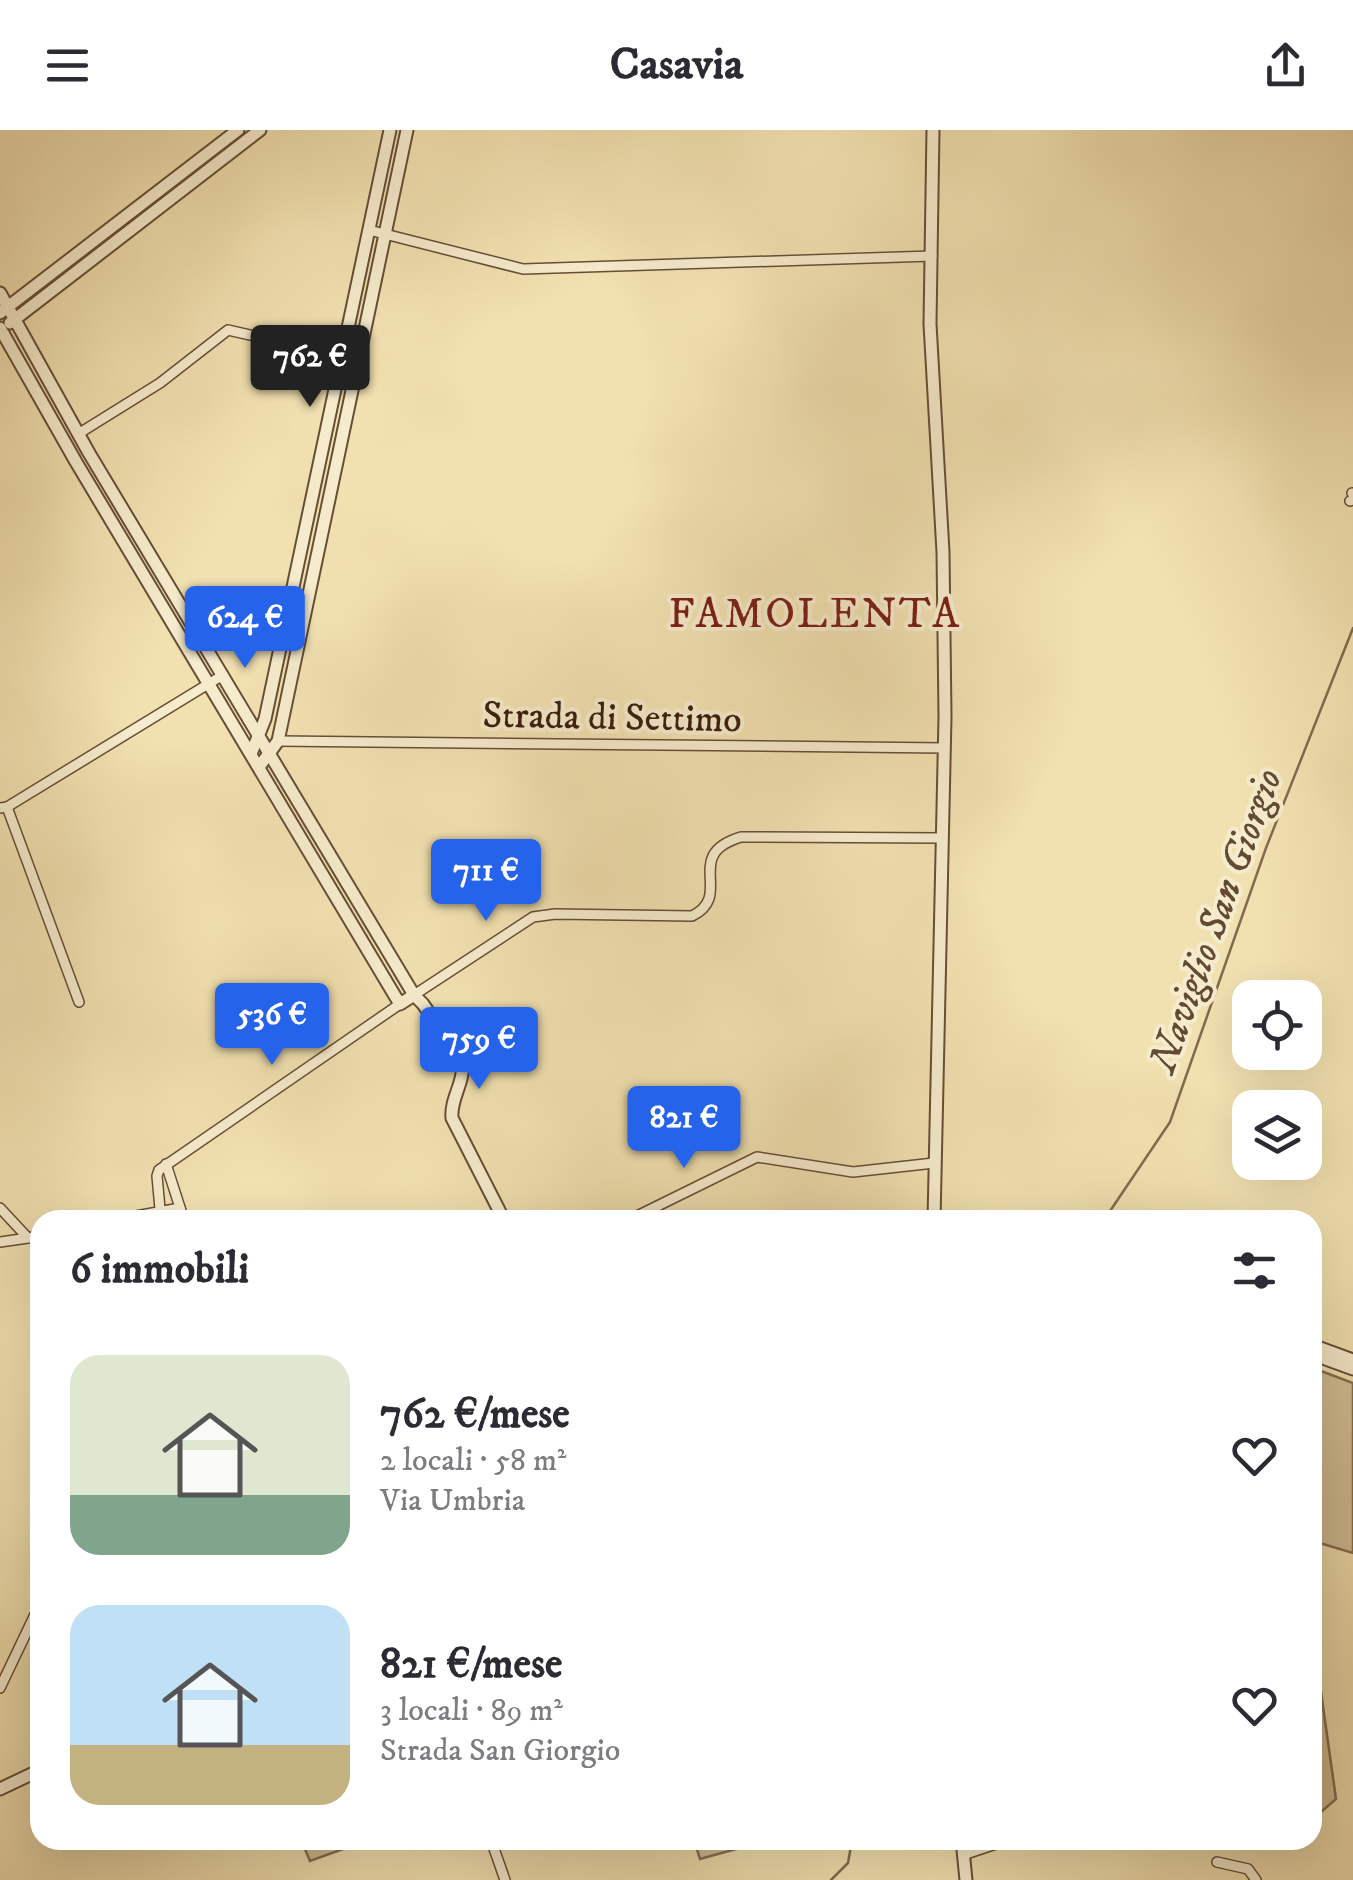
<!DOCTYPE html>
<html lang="it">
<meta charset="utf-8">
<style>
body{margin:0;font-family:"IM FELL DW Pica",serif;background:#f7f7f7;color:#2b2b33;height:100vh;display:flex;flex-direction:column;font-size:38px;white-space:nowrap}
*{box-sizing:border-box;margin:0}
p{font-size:32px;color:#7c7c81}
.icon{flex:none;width:55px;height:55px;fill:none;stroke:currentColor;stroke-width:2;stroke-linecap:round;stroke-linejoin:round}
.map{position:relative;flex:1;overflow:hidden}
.panel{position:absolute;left:30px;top:1080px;width:1292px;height:640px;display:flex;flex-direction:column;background:#fff;border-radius:30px;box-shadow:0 10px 40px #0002}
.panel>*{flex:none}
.fabs{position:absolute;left:1232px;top:850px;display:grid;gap:20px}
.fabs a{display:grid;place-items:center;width:90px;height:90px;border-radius:20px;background:#fff;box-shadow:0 10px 40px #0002;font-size:50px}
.price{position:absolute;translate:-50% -85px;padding:0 22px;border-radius:10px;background:#2563eb;color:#fff;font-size:32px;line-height:65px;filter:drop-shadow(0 2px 5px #0008)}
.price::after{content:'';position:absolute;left:50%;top:60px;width:30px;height:22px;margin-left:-15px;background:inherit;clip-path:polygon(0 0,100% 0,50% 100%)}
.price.current{background:#222;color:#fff}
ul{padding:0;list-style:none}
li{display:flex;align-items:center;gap:30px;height:250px;padding:0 40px}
li span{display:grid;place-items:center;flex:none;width:280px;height:200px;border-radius:30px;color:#555}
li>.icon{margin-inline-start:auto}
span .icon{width:120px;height:120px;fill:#fffc;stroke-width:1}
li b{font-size:42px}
h2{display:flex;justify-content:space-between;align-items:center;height:120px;padding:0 40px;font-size:42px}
header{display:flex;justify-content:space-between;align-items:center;height:130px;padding:0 40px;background:#fff;font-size:45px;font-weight:700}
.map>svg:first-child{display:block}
.grass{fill:#d2bf94;stroke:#856e51;stroke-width:2.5}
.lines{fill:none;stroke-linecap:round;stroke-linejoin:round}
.stream{stroke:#816b4e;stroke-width:2.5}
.minor-casing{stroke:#664e36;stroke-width:12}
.tertiary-casing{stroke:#664e36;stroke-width:15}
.minor{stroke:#f6ebcc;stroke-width:9}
.tertiary{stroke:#f6ebcc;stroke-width:11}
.labels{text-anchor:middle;stroke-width:8;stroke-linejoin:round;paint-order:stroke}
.street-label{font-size:38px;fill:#381e0e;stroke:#f6ebcc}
.water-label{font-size:40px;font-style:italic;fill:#634b33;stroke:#f6ebcc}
.quarter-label{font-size:42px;letter-spacing:2.5px;fill:#7a1f14;stroke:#f6ebcc}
</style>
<header><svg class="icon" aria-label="menu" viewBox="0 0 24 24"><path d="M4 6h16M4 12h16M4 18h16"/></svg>Casavia<svg class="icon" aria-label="share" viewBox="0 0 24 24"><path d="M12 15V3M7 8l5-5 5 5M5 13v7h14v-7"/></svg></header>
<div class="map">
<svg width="1353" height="1750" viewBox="0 0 1353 1750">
<rect width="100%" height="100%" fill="#f1e0b0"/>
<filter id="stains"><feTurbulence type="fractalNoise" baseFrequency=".002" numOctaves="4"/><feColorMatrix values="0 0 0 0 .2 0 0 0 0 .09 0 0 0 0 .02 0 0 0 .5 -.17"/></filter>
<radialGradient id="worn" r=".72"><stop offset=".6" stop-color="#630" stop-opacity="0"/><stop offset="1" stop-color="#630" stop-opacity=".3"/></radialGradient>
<!-- grass -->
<g class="grass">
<path d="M1313,1238L1353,1253V1423L1313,1411Z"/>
<path d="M1312,1548L1320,1555L1336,1669L1313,1689Z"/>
<path d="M301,1710H368L310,1731Z"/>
<path d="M694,1710H769L700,1729Z"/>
</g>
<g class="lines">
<!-- stream -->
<g class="stream">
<path d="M1104,1090L1170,992L1266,718L1353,498"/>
<path d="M831,1750L848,1733L852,1710"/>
</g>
<defs>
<g id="minor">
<path d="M369,100L523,139L932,126"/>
<path d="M78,304L160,253L228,200L342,226"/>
<path d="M1352,363H1353"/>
<path d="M1350,371L1353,370"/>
<path d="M278,611L945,618"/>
<path d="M7,677L79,872"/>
<path d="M0,678L7,677L223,545"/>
<path d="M414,865L533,787L555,784L692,786C735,765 681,725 741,707L941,708"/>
<path d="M166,1034L184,1090"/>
<path d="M0,1078L28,1108L40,1105"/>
<path d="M114,1090L180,1078"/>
<path d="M161,1090L157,1046L159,1040L400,874"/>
<path d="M629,1090L757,1027L853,1042L934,1033"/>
<path d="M0,1112L28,1108"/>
<path d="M0,1558L40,1474"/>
<path d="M491,1710L505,1750"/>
<path d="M963,1725L1008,1710"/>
<path d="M1217,1732L1248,1739L1256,1750"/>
</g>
<g id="tertiary">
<path d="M933,0L930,194L943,422L945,587L934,1090"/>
<path d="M0,163L89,323L414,865L423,874L461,930C467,950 450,967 452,988L504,1090"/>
<path d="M0,183L238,0"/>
<path d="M10,193L260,0"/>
<path d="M0,198L76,332L395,866L400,874L414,865"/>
<path d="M251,624L265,589L390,0"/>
<path d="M259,637L278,611L407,0"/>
<path d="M1312,1215L1353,1230"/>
<path d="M1312,1224L1353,1239"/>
<path d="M0,1659L40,1640"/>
<path d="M962,1710L966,1750"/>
</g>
</defs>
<!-- minor casing -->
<use href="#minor" class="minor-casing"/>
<!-- tertiary casing -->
<use href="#tertiary" class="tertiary-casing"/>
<!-- minor -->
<use href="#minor" class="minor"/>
<!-- tertiary -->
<use href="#tertiary" class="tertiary"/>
</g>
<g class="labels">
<!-- street labels -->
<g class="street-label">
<text transform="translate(612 586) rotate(1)" y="13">Strada di Settimo</text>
</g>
<!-- water labels -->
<g class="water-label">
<text transform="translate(1214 790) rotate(-70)" y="14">Naviglio San Giorgio</text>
</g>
<!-- quarter labels -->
<g class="quarter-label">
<text x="815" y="497">FAMOLENTA</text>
</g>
</g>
<rect width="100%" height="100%" filter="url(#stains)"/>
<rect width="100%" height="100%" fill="url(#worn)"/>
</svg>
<div class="fabs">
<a><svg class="icon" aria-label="locate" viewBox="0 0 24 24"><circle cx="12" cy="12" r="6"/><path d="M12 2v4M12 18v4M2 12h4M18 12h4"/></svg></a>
<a><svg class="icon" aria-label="layers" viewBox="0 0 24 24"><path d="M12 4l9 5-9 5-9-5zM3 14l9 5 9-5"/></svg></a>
</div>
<b class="price current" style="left:310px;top:280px">762 €</b>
<b class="price" style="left:245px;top:541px">624 €</b>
<b class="price" style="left:486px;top:794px">711 €</b>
<b class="price" style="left:272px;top:938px">536 €</b>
<b class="price" style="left:479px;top:962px">759 €</b>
<b class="price" style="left:684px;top:1041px">821 €</b>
<section class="panel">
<h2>6 immobili<svg class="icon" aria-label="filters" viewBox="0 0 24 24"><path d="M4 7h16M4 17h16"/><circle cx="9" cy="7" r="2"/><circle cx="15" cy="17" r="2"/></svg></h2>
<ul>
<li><span style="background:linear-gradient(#dfe7d0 70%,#7fa58c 0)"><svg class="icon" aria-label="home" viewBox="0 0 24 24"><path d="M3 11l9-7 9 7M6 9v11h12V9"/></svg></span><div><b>762 €/mese</b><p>2 locali · 58 m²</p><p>Via Umbria</p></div><svg class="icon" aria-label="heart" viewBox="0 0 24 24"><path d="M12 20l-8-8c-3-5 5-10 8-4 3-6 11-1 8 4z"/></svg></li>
<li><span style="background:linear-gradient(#bfe0f5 70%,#c2b280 0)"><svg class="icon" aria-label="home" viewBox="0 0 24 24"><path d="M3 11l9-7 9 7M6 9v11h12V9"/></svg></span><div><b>821 €/mese</b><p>3 locali · 89 m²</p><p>Strada San Giorgio</p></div><svg class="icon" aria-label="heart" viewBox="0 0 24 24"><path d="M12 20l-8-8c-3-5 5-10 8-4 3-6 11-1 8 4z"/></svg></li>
</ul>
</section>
</div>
